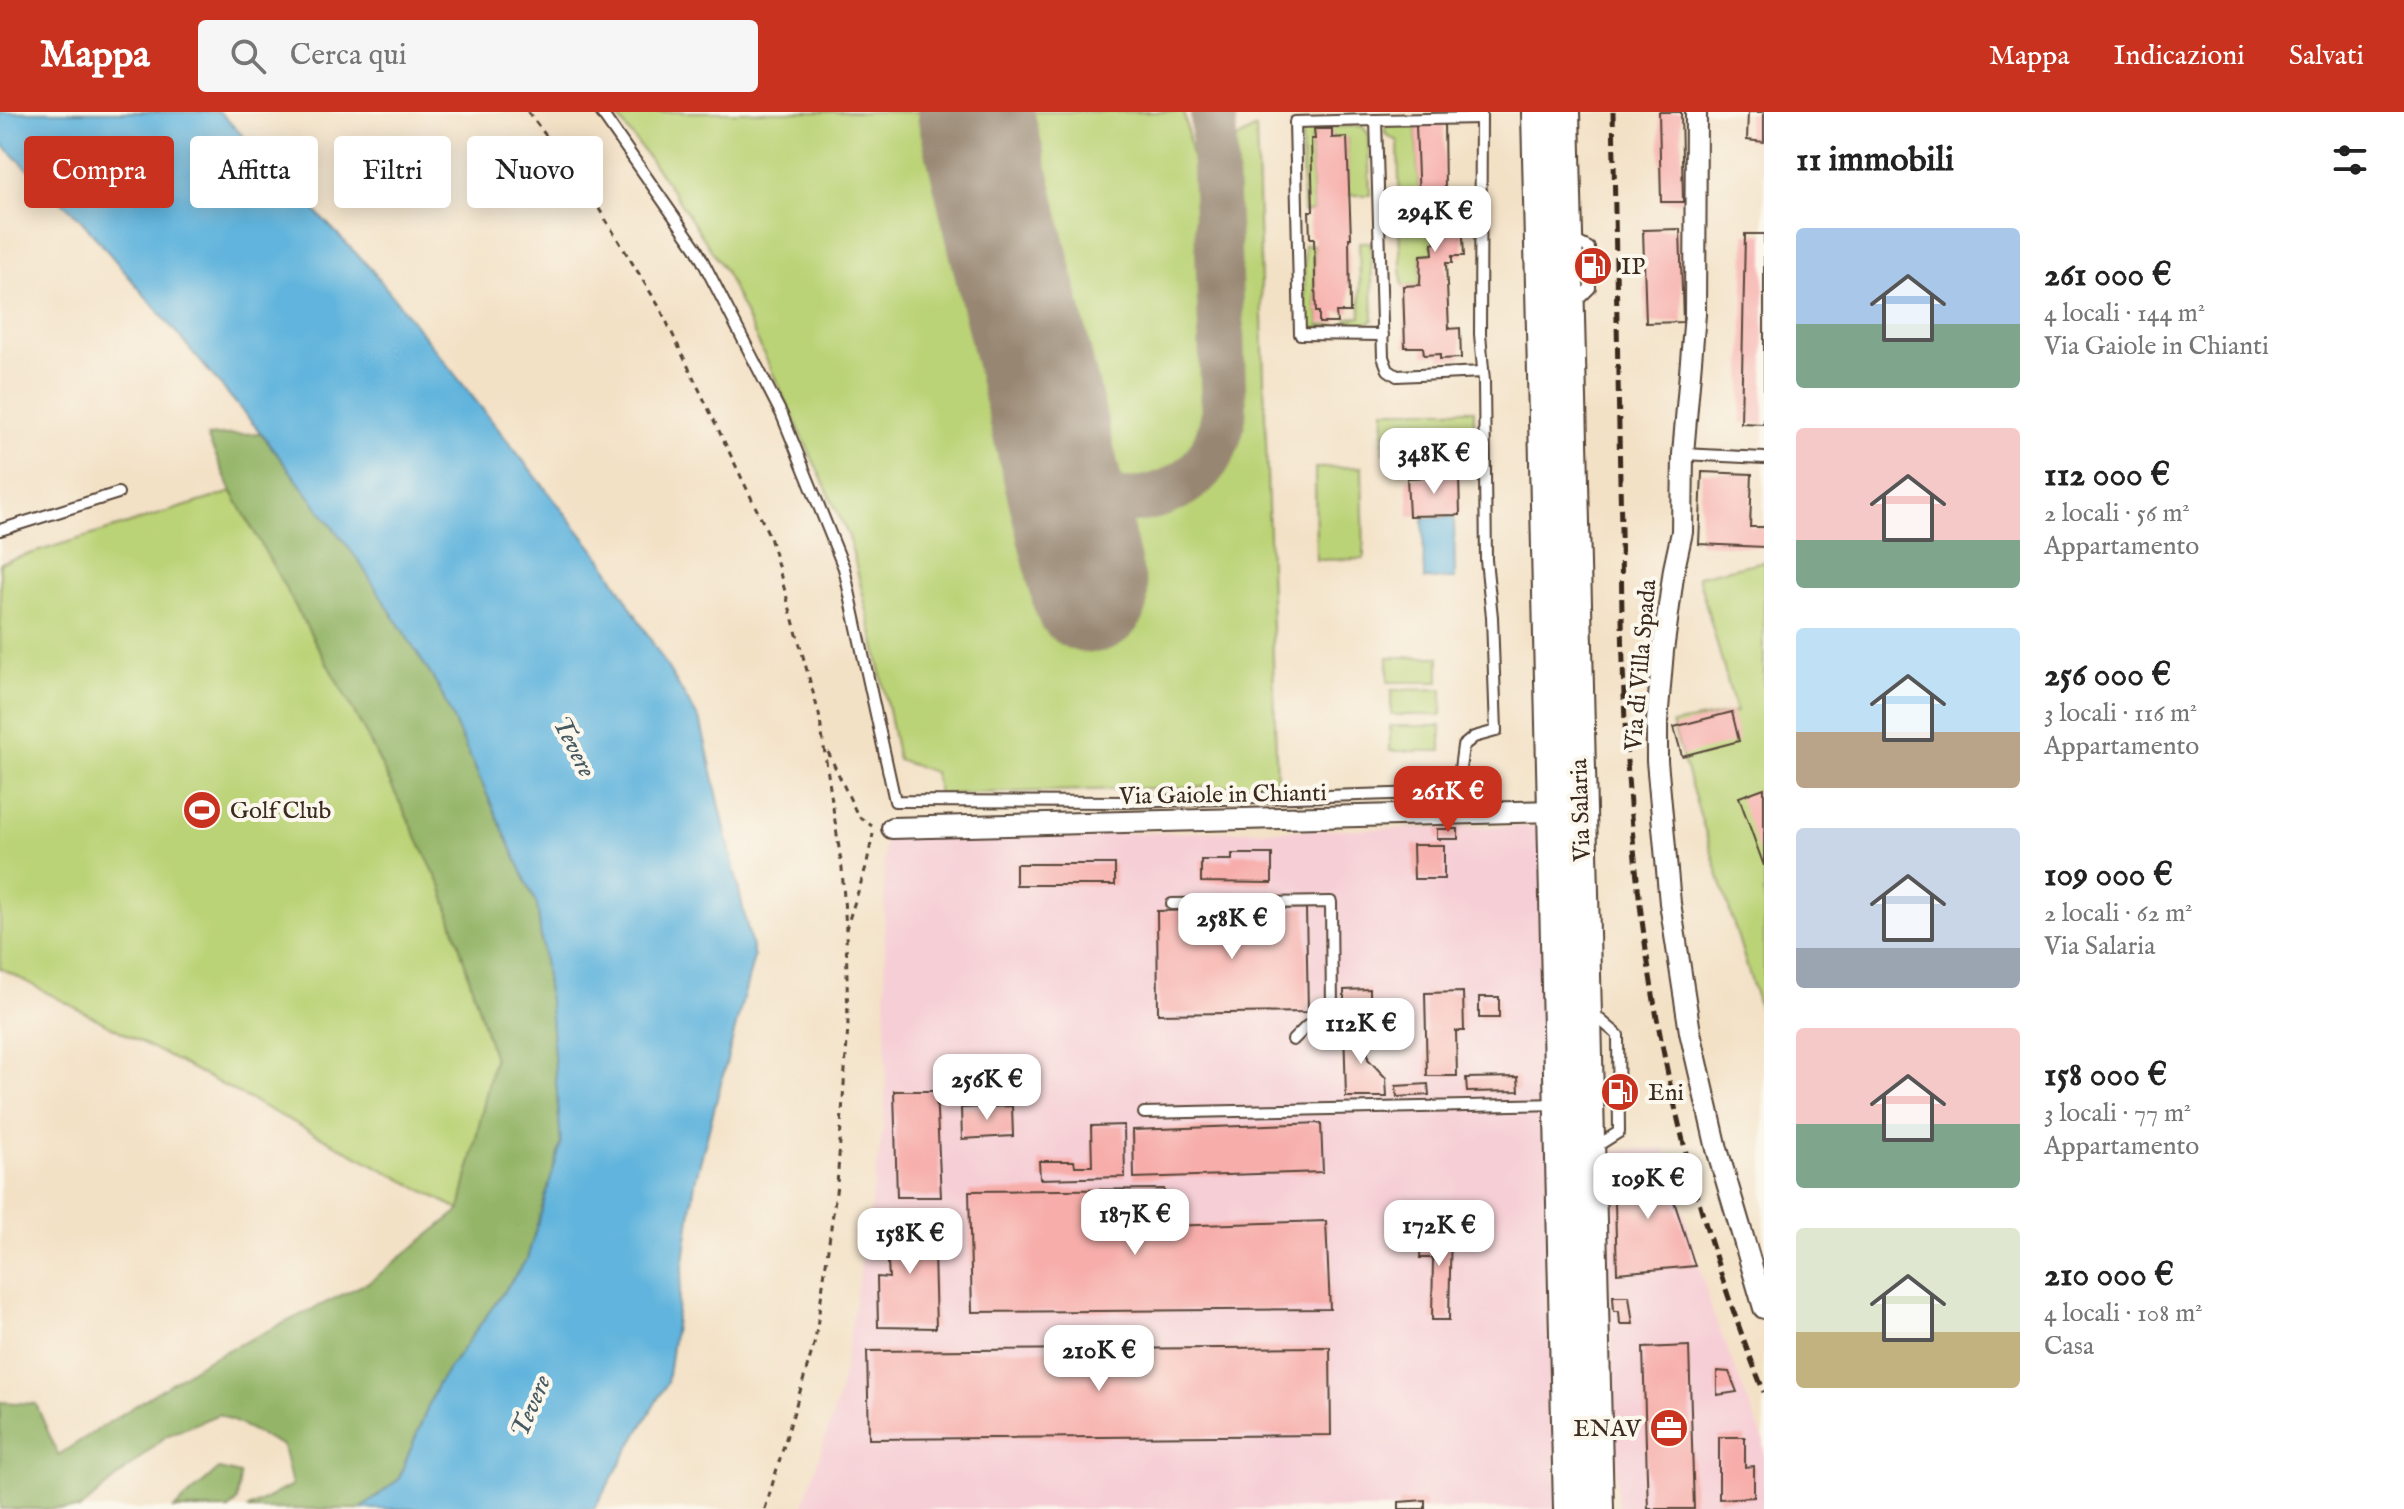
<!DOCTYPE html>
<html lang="it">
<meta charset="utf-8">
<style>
body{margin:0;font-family:"IM FELL English",serif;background:#f6f6f6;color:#222;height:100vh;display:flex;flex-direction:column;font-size:30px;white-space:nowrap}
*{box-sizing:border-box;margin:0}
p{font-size:26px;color:#767676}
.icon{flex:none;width:44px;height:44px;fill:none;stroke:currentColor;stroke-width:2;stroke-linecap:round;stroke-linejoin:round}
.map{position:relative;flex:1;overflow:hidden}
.sheet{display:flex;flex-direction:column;background:#fff;width:640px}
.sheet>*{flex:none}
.banner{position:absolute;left:24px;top:24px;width:760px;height:72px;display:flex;gap:16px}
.price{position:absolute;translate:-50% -68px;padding:0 18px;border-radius:16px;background:#fff;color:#222;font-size:26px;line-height:52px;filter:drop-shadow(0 2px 4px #0008)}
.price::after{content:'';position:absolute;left:50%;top:48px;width:24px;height:18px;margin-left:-12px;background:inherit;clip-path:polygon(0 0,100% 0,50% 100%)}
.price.selected{background:#c8321e;color:#fff}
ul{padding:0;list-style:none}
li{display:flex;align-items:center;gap:24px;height:200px;padding:0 32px}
li span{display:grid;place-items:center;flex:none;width:224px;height:160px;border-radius:8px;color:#555}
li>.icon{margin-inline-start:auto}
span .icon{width:96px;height:96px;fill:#fffc;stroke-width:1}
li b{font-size:34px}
h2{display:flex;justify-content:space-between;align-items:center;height:96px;padding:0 32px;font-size:34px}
.tag{padding:0 28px;border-radius:8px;background:#fff;box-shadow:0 4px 20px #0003;font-size:28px;line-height:72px}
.tag.selected{background:#c8321e;color:#fff}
header{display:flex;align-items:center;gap:48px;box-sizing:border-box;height:112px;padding:0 40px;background:#c8321e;color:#fff}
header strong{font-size:38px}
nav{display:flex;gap:44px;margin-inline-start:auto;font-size:28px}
.search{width:560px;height:72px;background:#f6f6f6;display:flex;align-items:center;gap:20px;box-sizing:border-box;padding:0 28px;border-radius:8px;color:#767676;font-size:30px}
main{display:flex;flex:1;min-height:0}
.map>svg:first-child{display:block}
.built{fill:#f6cfd6}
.green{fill:#bbd377;stroke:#7b7e4a;stroke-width:2}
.forest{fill:#94b568;stroke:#687043;stroke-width:2}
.water{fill:#61b4dd;stroke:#4e6f7e;stroke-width:2}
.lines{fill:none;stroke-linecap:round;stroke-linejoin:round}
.taxiway{stroke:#978672;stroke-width:46}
.runway{stroke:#978672;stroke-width:116}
.building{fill:#f7aeab}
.service-casing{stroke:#574537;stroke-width:14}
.minor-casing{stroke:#574537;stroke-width:24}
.primary-casing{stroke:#574537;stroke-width:36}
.path{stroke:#574537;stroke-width:3;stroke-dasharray:6 6;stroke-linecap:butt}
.service{stroke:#fff;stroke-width:10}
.minor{stroke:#fff;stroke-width:20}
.primary{stroke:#fff;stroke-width:32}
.rail{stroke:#3b2a1e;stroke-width:5;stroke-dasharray:12 6;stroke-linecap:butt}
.labels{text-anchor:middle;stroke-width:8;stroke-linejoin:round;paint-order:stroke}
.poi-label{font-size:24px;fill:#3b2a1e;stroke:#fbf7ec;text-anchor:start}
.street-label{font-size:24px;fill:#3b2a1e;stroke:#fbf7ec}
.water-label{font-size:26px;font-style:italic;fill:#485a61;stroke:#fbf7ec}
</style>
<header>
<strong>Mappa</strong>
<div class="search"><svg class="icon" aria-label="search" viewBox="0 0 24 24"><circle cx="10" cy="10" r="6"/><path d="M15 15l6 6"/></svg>Cerca qui</div>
<nav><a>Mappa</a><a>Indicazioni</a><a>Salvati</a></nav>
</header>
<main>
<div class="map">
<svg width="1764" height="1397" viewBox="0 0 1764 1397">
<rect width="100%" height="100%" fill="#fbf7ec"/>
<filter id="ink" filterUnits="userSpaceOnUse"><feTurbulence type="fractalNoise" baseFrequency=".0125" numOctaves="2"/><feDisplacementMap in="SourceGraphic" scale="16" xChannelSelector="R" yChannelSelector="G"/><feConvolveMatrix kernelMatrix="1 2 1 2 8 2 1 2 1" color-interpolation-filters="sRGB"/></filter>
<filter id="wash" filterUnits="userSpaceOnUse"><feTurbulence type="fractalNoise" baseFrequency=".006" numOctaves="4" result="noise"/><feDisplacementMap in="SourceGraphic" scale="32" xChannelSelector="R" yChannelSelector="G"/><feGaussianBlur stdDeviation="1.8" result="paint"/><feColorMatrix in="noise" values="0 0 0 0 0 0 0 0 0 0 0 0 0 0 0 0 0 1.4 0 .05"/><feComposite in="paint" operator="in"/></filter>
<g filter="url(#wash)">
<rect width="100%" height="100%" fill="#f3e1c6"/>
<!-- built -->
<g class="built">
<path d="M1544,714L1557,1397H802L840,1281L883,1018L886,976L884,725Z"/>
<path d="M1666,1037L1712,1199L1764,1329V1397H1618L1603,1038Z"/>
</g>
<!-- green -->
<g class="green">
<path d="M614,0H928L1054,508L1137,490L1119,423L1124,410C1188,384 1214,388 1240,315L1229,41L1237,27L1256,16L1277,673L939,682L934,660L898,648L874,528L849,425L725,159L663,65Z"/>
<path d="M1013,0H1184L1199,86L1208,287C1207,305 1206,321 1196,336C1183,356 1133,377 1110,364C1107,362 1104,359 1101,356Z"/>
<path d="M1388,13H1416L1419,89H1432L1433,110L1400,111L1398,29L1385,22V16Z"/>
<path d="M1362,14L1368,21L1370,83H1348L1347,26H1332L1331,17H1315V27H1311L1313,99L1303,100L1302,23L1305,16Z"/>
<path d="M1399,119H1434L1433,142L1421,143L1420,173L1403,174L1402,170Z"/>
<path d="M1359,130H1371L1373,208L1362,215L1311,216L1305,208L1304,133H1314L1316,200H1319V213L1347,214V206L1361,205Z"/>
<path d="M1384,298H1474V340H1383Z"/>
<path d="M1362,355L1364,447L1316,448L1315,356Z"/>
<path d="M232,380L284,469L365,620L442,776L494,947L460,1098L0,856V451Z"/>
<path d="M1764,449V910L1672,612L1736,600L1698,464Z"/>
<rect x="1388" y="545" width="51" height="25"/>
<path d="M1442,577V603H1391V578Z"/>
<rect x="1390" y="614" width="51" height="25"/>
</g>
<!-- forest -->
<g class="forest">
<path d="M261,321L358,448L438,574L537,793L551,905L561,1032L527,1147L437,1273L398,1368L361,1397H247L292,1373L283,1334L219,1302L166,1324L80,1397H0V1290L36,1292L58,1343L205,1249L371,1169L460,1098L494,947L442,776L365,620L232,380L207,324Z"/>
<path d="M219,1357L240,1362L237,1389L229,1397H174Z"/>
</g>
<!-- water -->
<g class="water">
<path d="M0,0H220L371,157L603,449L701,611L754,845L695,1070L667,1271L594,1397H361L398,1368L437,1273L527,1147L561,1032L551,905L537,793L438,574L358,448L261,321L81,108L0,30Z"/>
<path d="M1454,405L1455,467H1424L1423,406Z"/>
</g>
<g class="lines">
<!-- taxiway -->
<path class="taxiway" d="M1061,358C1067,366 1073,377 1080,382C1094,391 1114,390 1129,389C1185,383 1216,355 1224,300L1213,0"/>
<!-- runway -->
<path class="runway" d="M975,0L1090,483"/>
</g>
<g id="blocks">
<!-- building -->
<g class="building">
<path d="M1659,0H1681L1683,90H1661Z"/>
<path d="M1748,0H1764V30L1747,28Z"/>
<path d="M1444,10L1445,78L1451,79V87H1461L1464,144H1452V151H1446L1449,217L1460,216L1461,246L1440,247V242L1424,243L1423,235H1405L1403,174L1420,173L1421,143L1433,142L1432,131H1435L1432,89L1419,90L1416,13Z"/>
<path d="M1314,17H1332V26L1347,25L1351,126H1349L1350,200H1336L1337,211H1319V200H1316L1314,126H1310L1309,99H1313L1311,27H1315Z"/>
<path d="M1680,117L1683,210L1646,211L1643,118Z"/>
<path d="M1745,122H1764V312L1741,311Z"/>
<path d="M1702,360L1752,362L1750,415H1764V435L1699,432Z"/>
<path d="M1459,364L1460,403L1409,404L1407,366Z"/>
<path d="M1732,600L1739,629L1682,644L1674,615Z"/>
<path d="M1764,676V754L1739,685Z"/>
<rect x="1437" y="717" width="21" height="10"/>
<path d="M1413,733H1444V767H1414Z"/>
<path d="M1232,742H1272V771L1201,770V748H1232Z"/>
<rect x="1016" y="752" width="99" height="21"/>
<path d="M1306,796L1308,900L1158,902L1157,799Z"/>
<path d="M1370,877V901H1344V878Z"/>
<path d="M1463,880L1464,919H1456L1457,964H1427L1425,881Z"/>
<rect x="1479" y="885" width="20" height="21"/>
<path d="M1344,914H1367L1368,947L1386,966L1387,985H1346Z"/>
<path d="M1518,965L1519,979L1467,980L1466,966Z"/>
<path d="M1428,972L1429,983L1397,985L1396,974Z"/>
<path d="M894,979H936L941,1085H897Z"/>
<path d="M1012,994L1013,1024L962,1027L961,996Z"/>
<path d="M1321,1011L1323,1060L1134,1066L1133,1018Z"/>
<path d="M1124,1013L1125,1065L1040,1067L1039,1049H1074L1075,1054H1092L1091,1014Z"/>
<path d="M1661,1049L1695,1154L1617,1161L1614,1055Z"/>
<path d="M1164,1077L1166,1114L1326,1109L1330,1197L972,1200L969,1079Z"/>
<path d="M896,1101H933L936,1216L878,1215L877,1165L889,1166L887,1134H897Z"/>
<path d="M1431,1113H1451L1449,1208H1432L1433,1146H1420L1421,1129H1426V1117H1431Z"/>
<path d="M1613,1184H1629L1633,1212H1620L1619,1199H1614Z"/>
<path d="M1689,1234L1694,1397H1648L1643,1236Z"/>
<path d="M1330,1235L1331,1323L869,1327L867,1239Z"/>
<path d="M1717,1259L1729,1260L1737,1280L1717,1283Z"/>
<path d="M1719,1325H1745V1355L1754,1354V1385L1719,1387Z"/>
<path d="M1425,1388V1397H1399V1390Z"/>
</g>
</g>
</g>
<g filter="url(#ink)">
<use href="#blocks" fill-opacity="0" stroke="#574537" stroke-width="2"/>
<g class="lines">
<defs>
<g id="service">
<path d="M601,0L696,136L782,303L844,456L895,689L1127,690L1457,680"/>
<path d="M1481,6L1376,8L1383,245L1388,258L1397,264L1483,260"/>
<path d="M1376,8L1295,10L1300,222L1383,223"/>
<path d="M1571,127L1589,136L1590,176L1576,190"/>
<path d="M1683,342L1764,346"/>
<path d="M0,418L118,381"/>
<path d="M1457,702V680L1463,634L1474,625L1496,619L1492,505L1486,448L1484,269L1480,222L1481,0"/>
<path d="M1172,792L1331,790L1332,900L1307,914L1293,928"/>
<path d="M1591,900L1618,923L1619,1020L1592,1037"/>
<path d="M1144,1001L1559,992"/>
</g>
<g id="minor">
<path d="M1696,0L1695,202L1683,342L1682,420L1674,457L1663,539L1657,609V649L1670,791L1690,920L1717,1037L1764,1196"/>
<path d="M892,716L1555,699"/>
</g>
<g id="primary">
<path d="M1538,0L1570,1397"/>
<path d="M1563,0L1597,1397"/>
</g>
</defs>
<!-- service casing -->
<use href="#service" class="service-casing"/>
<!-- minor casing -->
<use href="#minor" class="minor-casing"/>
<!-- primary casing -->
<use href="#primary" class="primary-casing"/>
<!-- path -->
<g class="path">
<path d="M528,0L588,79L660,196L770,425L819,602L842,756L846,817"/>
<path d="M828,640L858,704L872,714"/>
<path d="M765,1397L815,1229L837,1073L848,915L846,817L866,755L873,722"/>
</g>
<!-- service -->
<use href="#service" class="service"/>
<!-- minor -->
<use href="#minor" class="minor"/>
<!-- primary -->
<use href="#primary" class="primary"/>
<!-- rail -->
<path class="rail" d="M1613,0C1616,139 1618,278 1621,417C1622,524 1623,630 1634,736C1651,920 1694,1108 1764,1280"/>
</g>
</g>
<!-- icons -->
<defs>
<symbol id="fuel-disc" viewBox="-11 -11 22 22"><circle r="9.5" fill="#c8321e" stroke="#fbf7ec"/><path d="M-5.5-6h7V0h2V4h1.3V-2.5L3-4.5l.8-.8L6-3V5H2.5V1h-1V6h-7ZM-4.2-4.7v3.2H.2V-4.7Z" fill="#fff"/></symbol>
<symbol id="stadium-disc" viewBox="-11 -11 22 22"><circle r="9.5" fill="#c8321e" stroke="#fbf7ec"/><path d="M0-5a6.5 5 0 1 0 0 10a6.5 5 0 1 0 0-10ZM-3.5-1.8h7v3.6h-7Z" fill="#fff"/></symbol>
<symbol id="office-disc" viewBox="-11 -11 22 22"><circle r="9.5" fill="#c8321e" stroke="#fbf7ec"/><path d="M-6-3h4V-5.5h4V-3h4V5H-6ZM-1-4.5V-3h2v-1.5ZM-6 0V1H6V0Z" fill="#fff"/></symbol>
</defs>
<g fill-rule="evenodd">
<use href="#fuel-disc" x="1571" y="132" width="44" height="44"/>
<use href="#stadium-disc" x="180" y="676" width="44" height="44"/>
<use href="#fuel-disc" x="1598" y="958" width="44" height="44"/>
<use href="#office-disc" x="1647" y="1294" width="44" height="44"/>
</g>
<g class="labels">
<!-- poi labels -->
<g class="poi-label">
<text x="1621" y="162">IP</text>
<text x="230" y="706">Golf Club</text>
<text x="1648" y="988">Eni</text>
<text x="1641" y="1324" text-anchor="end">ENAV</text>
</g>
<!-- street labels -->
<g class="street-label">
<text transform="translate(1640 553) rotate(-85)" y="8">Via di Villa Spada</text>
<text transform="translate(1223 682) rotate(-1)" y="8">Via Gaiole in Chianti</text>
<text transform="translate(1580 698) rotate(-92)" y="8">Via Salaria</text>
</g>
<!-- water labels -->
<g class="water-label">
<text transform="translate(575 634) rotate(63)" y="9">Tevere</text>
<text transform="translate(530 1294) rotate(-67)" y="9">Tevere</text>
</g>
</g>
</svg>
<b class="price" style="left:1435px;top:142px">294K €</b>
<b class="price" style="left:1434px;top:384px">348K €</b>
<b class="price selected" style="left:1448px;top:722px">261K €</b>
<b class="price" style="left:1232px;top:849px">258K €</b>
<b class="price" style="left:1361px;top:954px">112K €</b>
<b class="price" style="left:987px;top:1010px">256K €</b>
<b class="price" style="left:1648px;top:1109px">109K €</b>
<b class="price" style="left:1135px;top:1145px">187K €</b>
<b class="price" style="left:1439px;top:1156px">172K €</b>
<b class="price" style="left:910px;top:1164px">158K €</b>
<b class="price" style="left:1099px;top:1281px">210K €</b>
<div class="banner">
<a class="tag selected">Compra</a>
<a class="tag">Affitta</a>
<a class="tag">Filtri</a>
<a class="tag">Nuovo</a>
</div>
</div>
<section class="sheet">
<h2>11 immobili<svg class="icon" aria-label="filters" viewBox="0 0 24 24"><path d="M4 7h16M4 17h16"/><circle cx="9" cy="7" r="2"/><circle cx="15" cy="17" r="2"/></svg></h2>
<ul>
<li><span style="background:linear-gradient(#a9c7e8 60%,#7fa58c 0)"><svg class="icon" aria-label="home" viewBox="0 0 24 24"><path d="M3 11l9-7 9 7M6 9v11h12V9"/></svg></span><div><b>261 000 €</b><p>4 locali · 144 m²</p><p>Via Gaiole in Chianti</p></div></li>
<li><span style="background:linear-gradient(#f6c9c9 70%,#7fa58c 0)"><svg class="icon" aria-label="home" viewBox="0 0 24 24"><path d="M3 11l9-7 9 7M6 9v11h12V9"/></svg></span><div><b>112 000 €</b><p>2 locali · 56 m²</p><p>Appartamento</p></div></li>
<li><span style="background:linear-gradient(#bfe0f5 65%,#b9a48a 0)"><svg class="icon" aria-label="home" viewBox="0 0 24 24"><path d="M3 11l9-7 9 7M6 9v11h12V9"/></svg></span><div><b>256 000 €</b><p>3 locali · 116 m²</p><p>Appartamento</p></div></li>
<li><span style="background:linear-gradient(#c9d6e8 75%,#9aa5b1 0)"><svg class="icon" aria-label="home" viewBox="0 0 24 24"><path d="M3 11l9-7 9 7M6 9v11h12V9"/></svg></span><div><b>109 000 €</b><p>2 locali · 62 m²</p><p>Via Salaria</p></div></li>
<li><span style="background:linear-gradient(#f6c9c9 60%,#7fa58c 0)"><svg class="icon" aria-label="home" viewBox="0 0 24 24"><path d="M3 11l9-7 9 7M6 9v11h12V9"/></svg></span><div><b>158 000 €</b><p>3 locali · 77 m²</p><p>Appartamento</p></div></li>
<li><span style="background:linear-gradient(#dfe7d0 65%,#c2b280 0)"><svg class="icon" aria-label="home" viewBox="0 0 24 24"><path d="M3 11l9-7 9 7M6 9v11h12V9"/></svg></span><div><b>210 000 €</b><p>4 locali · 108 m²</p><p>Casa</p></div></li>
</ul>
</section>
</main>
